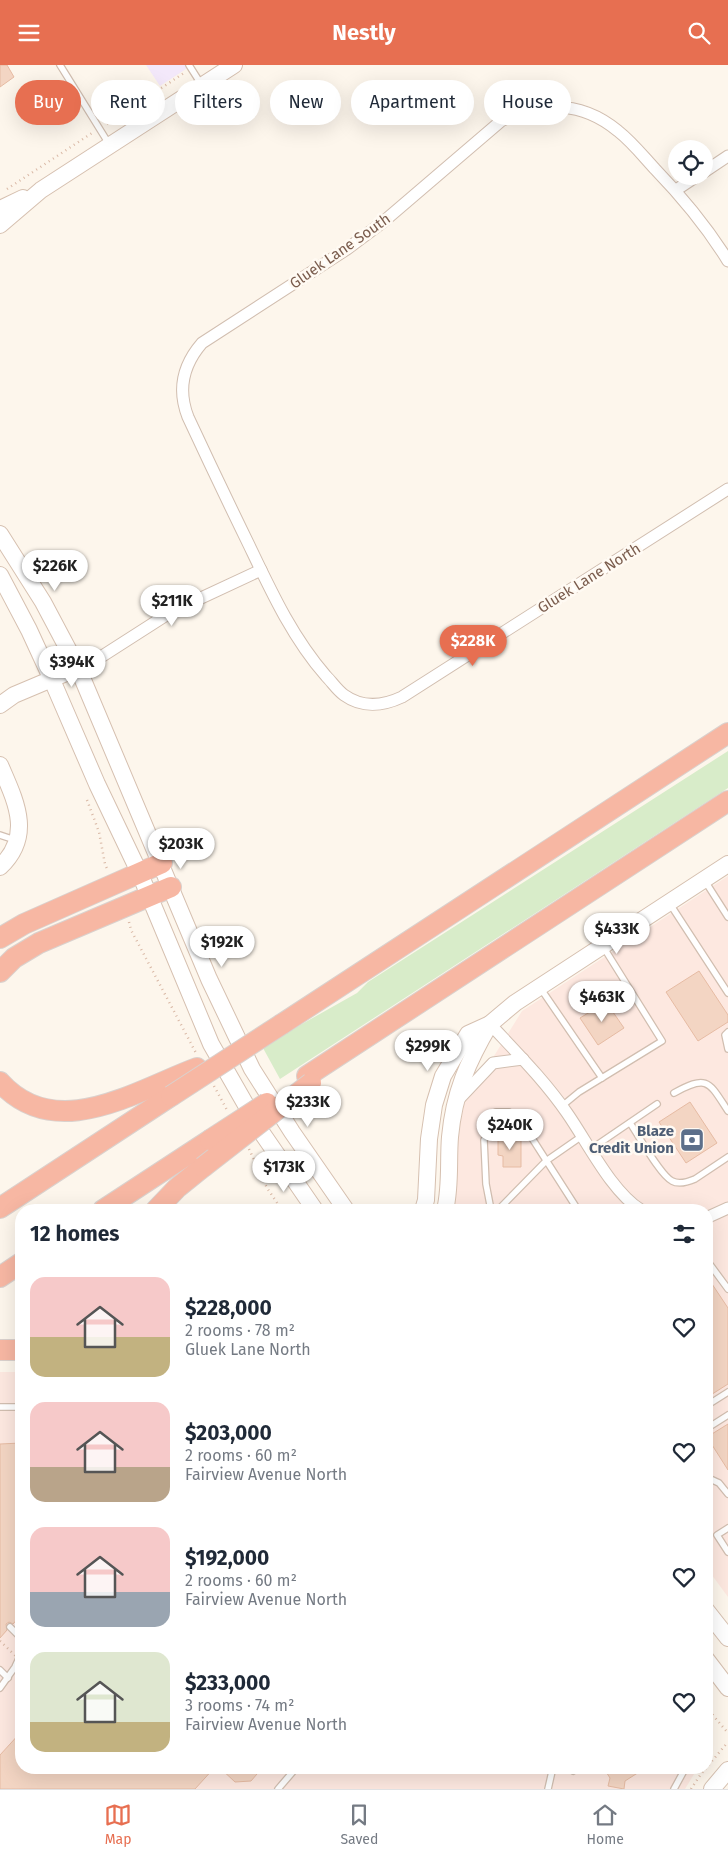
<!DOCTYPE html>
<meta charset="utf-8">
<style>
body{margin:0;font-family:"Fira Sans",sans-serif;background:#f2f2f3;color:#1f2937;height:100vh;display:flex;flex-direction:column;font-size:19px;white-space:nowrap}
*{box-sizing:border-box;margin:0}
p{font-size:16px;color:#747a83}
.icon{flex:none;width:28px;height:28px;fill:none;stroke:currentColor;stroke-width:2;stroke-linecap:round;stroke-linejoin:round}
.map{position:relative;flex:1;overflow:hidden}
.side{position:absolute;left:15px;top:1139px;width:698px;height:570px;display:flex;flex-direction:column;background:#fff;border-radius:20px;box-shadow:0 5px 20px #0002}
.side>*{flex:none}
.hud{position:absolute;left:15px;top:15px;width:699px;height:45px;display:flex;gap:10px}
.fabs{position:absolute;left:668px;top:75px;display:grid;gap:10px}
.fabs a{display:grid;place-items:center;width:45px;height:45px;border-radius:50%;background:#fff;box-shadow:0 5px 20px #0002;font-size:25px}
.price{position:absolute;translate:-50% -42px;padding:0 11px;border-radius:18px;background:#fff;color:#222;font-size:16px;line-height:32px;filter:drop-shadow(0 1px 2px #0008)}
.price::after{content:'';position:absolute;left:50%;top:30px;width:15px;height:11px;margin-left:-8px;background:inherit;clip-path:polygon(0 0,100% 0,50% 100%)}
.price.active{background:#e76f51;color:#fff}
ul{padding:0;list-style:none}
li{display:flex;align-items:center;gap:15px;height:125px;padding:0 15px}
li span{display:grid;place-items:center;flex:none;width:140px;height:100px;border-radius:15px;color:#555}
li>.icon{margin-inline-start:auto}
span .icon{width:60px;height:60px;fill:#fffc;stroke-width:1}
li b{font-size:21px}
h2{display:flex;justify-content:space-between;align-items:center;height:60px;padding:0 15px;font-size:21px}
.pill{padding:0 18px;border-radius:22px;background:#fff;box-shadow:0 5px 20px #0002;font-size:18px;line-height:45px}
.pill.active{background:#e76f51;color:#fff}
header{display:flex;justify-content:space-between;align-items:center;height:65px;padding:0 15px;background:#e76f51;color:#fff;font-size:22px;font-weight:700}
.tabs{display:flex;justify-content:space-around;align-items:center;height:70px;border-top:1px solid #e0e1e3;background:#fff;font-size:14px;color:#747a83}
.tabs a{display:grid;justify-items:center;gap:2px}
.tabs .active{color:#e76f51}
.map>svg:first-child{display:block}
.commercial{fill:#fde8e0}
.education{fill:#f3e8fa}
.green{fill:#d8ecc9}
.building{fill:#f3d5c3;stroke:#e6bba3}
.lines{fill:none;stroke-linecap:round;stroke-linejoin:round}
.lane-casing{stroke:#d1beb0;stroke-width:8}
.street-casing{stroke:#d1beb0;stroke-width:13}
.secondary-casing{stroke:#d6c0b0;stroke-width:18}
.highway-casing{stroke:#dad1cd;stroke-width:22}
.path{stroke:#d9b8a5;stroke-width:2.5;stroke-dasharray:1 4;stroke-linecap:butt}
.lane{stroke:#fff;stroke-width:5.5}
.street{stroke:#fff;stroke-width:11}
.secondary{stroke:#fff;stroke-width:16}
.highway{stroke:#f7b7a3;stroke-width:20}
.highway-bridge-casing{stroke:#dad1cd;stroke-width:22;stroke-linecap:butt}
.path-bridge{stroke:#d9b8a5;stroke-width:2.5;stroke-dasharray:1 4;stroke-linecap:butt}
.highway-bridge{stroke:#f7b7a3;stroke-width:20}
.labels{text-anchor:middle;stroke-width:5;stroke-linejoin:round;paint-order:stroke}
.street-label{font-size:15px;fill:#7a5c4d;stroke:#fffaf3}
.service-label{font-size:15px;font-weight:bold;fill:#4e5e75;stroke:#fffaf3;text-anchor:end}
</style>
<header><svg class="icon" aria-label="menu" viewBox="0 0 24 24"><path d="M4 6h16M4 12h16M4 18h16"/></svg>Nestly<svg class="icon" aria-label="search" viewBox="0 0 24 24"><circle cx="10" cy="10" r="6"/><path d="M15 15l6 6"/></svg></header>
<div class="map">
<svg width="728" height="1724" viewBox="0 0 728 1724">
<rect width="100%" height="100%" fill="#fdf6ec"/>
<!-- commercial -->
<g class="commercial">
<path d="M728,811V1532L706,1502V1145H454L456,1078L463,1041L522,946Z"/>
<path d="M0,1307H21V1702L698,1703L691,1714L685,1724H0Z"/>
</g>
<!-- education -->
<path class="education" d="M146,0H192L160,21Z"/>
<!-- green -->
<path class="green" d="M728,686V723L280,1014L263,983L302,959L357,928L368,917Z"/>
<!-- building -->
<g class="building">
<path d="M0,0H7L14,12L0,22Z"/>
<path d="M699,906L728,950V957L698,976L666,927Z"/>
<path d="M606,937L624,963L598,980L580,953Z"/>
<path d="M690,1037L717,1078L686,1098L659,1057Z"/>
<path d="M502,1071H521V1102H503V1091L498,1090V1074H502Z"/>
<path d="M706,1210L728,1243V1319L706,1333Z"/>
<path d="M728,1359V1405L707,1372Z"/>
<path d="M21,1378V1550L13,1559L9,1557L6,1559L7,1565L0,1573V1379Z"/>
<path d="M21,1667V1702H215L195,1724H0V1690Z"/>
<path d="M219,1702H263L251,1716L235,1717Z"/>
<path d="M603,1702H647L625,1716L624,1724L608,1721L610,1713Z"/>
</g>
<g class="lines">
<defs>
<g id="lane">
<path d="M60,0L109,79"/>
<path d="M189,0L201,19"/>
<path d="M0,770L15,775"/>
<path d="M705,816L728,852"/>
<path d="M670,839L728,928"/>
<path d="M541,924L602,1013"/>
<path d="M728,967L725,970L728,984"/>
<path d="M674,1028C708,1009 709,1017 728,1046"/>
<path d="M562,1041L579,1027L662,976L604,883"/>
<path d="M630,1058C639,1071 660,1110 672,1116C679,1120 688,1117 695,1114L728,1092"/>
<path d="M591,1084L657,1039"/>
<path d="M491,1145L486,1119L484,1075L496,1047H509L528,1067L578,1145"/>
<path d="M498,1145L546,1096L582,1071"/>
<path d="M706,1194L728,1224"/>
<path d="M706,1341L728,1327"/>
<path d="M0,1342H21"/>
<path d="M706,1364L728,1350"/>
<path d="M706,1412L719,1418L728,1429"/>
<path d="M728,1463L717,1470L728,1487"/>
<path d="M10,1562L21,1573"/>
<path d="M0,1605L8,1613"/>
<path d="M0,1623L15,1602L21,1589"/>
<path d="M573,1706L575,1702"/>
<path d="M278,1724L297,1702"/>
<path d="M548,1724L553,1702"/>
<path d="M674,1724L686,1702"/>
</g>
<g id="street">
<path d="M704,107L728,91"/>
<path d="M676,125L697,111"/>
<path d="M728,196C707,162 683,133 655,104C643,91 632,77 618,66C582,36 543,36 501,56L383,157L347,184L202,278C183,300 177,324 188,352C208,395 228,437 249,480C271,526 292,572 326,611C332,617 337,625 344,630C362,643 383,641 402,632L728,424"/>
<path d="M78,603L93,597L171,547L261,505"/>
<path d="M490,959C517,988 545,1016 567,1048C588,1078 611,1126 641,1145"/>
<path d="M459,1034L493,998L523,994"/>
<path d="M706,1153L728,1143"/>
</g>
<g id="secondary">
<path d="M0,144L23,133"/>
<path d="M0,160L41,125L234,0"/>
<path d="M0,469L43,537L78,603L209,914L252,1004L292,1067L346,1145"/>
<path d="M0,510L29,565L52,615L97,719L140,809L211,979L262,1068L315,1145"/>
<path d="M0,640L14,630L78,603"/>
<path d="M0,700C15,735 34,770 0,802"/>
<path d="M423,1145L426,1135L429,1074L434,1040L443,1011L468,969L490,959L515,938L728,799"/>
<path d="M445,1145C451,1121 448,1096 450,1072C454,1028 468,996 490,959"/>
<path d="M706,1545L728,1573"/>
<path d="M706,1594L728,1623"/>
<path d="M712,1724L728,1705"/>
</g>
<g id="highway">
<path d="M0,873L24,859L162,798"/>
<path d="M0,907L14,893L39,878L171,822"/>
<path d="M282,959L728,668"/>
<path d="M307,1011L728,736"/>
<path d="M0,1017C56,1079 135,1026 197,1003"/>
<path d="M0,1143L171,1031"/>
<path d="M103,1145L210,1075"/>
<path d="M156,1145L177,1123L203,1102"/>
<path d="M0,1212L21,1198"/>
<path d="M0,1285H21"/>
</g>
</defs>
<!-- lane casing -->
<use href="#lane" class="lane-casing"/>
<!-- street casing -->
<use href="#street" class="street-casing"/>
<!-- secondary casing -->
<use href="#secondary" class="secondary-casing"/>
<!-- highway casing -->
<use href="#highway" class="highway-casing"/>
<!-- path -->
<g class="path">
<path d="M107,59L184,8"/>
<path d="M7,124L92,68"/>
<path d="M87,735L99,767L105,799L108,806"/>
<path d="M129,857L131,865L196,988"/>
<path d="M214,1021L227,1045"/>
<path d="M249,1084L267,1123L282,1145"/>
<path d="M706,1642L728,1668"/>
<path d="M691,1724L701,1709L728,1677"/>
</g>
<!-- lane -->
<use href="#lane" class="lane"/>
<!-- street -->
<use href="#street" class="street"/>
<!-- secondary -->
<use href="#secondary" class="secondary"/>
<!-- highway -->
<use href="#highway" class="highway"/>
<defs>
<g id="highway-bridge">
<path d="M171,1031L282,959"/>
<path d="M210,1075L267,1038"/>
<path d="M203,1102L311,1018"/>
</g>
</defs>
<!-- highway-bridge casing -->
<use href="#highway-bridge" class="highway-bridge-casing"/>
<!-- path-bridge -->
<path class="path-bridge" d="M0,1576L21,1596"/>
<!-- highway-bridge -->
<use href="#highway-bridge" class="highway-bridge"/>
</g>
<!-- icons -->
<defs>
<symbol id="bank-square" viewBox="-11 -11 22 22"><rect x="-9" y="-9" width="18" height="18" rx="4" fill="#5c6f8a" stroke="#fffaf3"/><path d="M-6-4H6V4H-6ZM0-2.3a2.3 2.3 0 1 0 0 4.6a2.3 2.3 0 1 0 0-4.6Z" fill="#fff"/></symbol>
</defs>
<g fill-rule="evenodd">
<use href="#bank-square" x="678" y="1061" width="28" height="28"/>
</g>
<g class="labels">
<!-- street labels -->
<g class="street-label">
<text transform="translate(340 186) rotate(-35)" y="5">Gluek Lane South</text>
<text transform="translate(589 513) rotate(-32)" y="5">Gluek Lane North</text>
</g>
<!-- service labels -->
<g class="service-label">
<text x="674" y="1071">Blaze<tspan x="674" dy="17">Credit Union</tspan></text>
</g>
</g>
</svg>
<div class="fabs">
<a><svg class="icon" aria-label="locate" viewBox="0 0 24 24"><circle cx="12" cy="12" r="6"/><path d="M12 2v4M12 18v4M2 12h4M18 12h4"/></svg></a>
</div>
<b class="price" style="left:55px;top:527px">$226K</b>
<b class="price" style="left:172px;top:562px">$211K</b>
<b class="price active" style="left:473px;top:602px">$228K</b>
<b class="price" style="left:72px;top:623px">$394K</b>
<b class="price" style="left:181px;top:805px">$203K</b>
<b class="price" style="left:617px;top:890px">$433K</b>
<b class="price" style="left:222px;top:903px">$192K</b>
<b class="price" style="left:602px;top:958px">$463K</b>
<b class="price" style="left:428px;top:1007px">$299K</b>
<b class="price" style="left:308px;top:1063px">$233K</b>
<b class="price" style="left:510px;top:1086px">$240K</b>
<b class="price" style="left:284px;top:1128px">$173K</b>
<div class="hud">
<a class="pill active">Buy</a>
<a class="pill">Rent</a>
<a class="pill">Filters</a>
<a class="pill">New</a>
<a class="pill">Apartment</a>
<a class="pill">House</a>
</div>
<section class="side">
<h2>12 homes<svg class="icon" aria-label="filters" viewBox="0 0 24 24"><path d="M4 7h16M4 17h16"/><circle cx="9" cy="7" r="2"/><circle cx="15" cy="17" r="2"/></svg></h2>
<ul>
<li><span style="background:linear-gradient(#f6c9c9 60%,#c2b280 0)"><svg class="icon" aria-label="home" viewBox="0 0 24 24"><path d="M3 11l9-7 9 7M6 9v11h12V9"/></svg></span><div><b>$228,000</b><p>2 rooms · 78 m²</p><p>Gluek Lane North</p></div><svg class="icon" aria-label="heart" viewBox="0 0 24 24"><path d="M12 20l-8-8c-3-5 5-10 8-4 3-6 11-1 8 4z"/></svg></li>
<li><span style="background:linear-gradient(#f6c9c9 65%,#b9a48a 0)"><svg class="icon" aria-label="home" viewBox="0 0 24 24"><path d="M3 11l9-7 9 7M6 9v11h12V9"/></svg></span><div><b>$203,000</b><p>2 rooms · 60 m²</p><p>Fairview Avenue North</p></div><svg class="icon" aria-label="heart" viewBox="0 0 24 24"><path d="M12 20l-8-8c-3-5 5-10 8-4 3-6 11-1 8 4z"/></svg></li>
<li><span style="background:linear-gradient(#f6c9c9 65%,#9aa5b1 0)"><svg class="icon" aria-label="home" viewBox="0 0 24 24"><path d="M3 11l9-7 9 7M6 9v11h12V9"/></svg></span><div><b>$192,000</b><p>2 rooms · 60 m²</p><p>Fairview Avenue North</p></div><svg class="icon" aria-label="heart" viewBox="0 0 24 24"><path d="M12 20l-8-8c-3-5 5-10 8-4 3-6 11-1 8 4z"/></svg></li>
<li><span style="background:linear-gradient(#dfe7d0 70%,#c2b280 0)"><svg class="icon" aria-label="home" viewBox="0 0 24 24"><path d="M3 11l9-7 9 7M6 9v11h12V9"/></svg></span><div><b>$233,000</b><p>3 rooms · 74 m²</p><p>Fairview Avenue North</p></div><svg class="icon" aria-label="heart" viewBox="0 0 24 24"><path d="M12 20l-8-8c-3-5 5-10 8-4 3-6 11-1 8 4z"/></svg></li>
</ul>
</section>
</div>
<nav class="tabs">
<a class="active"><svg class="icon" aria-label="map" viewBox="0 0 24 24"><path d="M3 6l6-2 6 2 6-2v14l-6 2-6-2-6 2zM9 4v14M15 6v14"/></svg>Map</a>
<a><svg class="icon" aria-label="saved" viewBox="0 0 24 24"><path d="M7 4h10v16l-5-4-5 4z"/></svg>Saved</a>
<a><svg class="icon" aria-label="home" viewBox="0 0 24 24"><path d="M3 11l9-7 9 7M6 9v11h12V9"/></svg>Home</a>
</nav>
